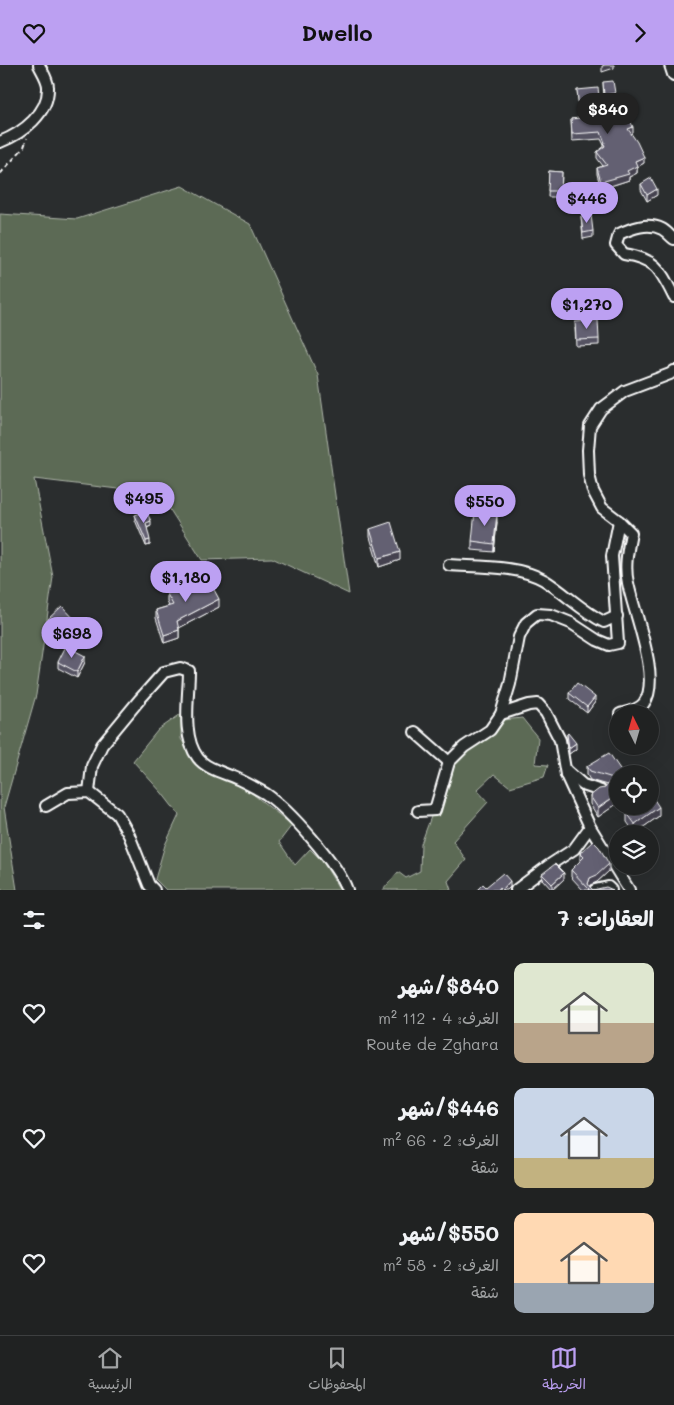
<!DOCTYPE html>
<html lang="ar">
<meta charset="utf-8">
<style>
body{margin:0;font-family:Mali,"Playpen Sans Arabic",sans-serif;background:#282a2a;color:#f1f3f6;direction:rtl;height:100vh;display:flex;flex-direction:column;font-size:19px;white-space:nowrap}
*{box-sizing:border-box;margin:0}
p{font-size:16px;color:#a2a4a5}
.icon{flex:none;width:28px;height:28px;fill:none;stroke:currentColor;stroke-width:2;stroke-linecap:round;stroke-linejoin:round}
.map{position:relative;height:825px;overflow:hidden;direction:ltr}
.side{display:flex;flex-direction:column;background:#202222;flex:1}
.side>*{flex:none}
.needle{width:32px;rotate:355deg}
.buttons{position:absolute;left:609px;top:640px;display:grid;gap:10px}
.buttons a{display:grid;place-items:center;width:50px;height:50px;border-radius:50%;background:#202222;box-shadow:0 5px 20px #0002,0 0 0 1px #3d3f40;font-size:25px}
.price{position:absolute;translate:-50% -42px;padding:0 11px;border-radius:18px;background:#bca0f2;color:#111;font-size:16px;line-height:32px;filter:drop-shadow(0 1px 2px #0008)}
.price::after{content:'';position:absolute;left:50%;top:30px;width:15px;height:11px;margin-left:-8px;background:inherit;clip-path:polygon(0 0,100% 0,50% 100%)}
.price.current{background:#222;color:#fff}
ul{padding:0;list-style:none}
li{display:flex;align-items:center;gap:15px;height:125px;padding:0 20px}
li span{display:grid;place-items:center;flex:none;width:140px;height:100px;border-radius:10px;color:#555}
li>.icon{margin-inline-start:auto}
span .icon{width:60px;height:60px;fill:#fffc;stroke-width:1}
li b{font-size:21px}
h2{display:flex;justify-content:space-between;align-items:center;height:60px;padding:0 20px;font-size:21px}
header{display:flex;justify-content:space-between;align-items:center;height:65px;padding:0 20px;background:#bca0f2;color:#111;font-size:22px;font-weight:700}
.menu{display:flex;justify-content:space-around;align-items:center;height:70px;border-top:1px solid #3d3f40;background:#202222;font-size:14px;color:#a2a4a5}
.menu a{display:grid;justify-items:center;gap:2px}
.menu .current{color:#bca0f2}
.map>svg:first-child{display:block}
.green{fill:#5c6b54;stroke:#aeb5aa}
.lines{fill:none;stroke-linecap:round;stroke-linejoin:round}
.minor-casing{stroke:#fff;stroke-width:14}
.tertiary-casing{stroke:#fff;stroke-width:16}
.path{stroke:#fff;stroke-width:2;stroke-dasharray:5 4;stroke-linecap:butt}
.minor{stroke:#2a2d2e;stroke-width:10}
.tertiary{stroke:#2a2d2e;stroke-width:12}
.wall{fill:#555362;stroke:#fff}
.shaded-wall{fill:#454350;stroke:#fff}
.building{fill:#636072;stroke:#fff}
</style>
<header><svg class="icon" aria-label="forward" viewBox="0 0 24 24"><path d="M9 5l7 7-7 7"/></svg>Dwello<svg class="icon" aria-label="heart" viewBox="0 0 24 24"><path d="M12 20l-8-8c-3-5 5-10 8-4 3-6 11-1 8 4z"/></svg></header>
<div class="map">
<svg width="674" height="825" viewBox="0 0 674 825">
<rect width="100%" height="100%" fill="#2a2d2e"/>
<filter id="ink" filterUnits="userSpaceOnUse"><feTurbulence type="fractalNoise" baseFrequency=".02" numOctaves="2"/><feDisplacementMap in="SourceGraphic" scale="10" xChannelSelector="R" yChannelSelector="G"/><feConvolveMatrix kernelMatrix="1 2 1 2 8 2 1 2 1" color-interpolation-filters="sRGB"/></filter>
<g filter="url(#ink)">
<!-- green -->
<g class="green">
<path d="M182,121L250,159L318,310L349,529L272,493L202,495L160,429L34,414L53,512L36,630L4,742L17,825H0V149L77,154Z"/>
<path d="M181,649V674L198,701L221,711L249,726L292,760L279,777L295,800L310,784L323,797L340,825H166L155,814L165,780L179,750L162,728L133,696L158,665Z"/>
<path d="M522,653L538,673L535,699L548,700L544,712L510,722L494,709L477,725L488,737L453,776L466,795L448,816L451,825H383L398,807L406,813L420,806L421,779L436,738L448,690L470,672L495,656Z"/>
</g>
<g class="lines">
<defs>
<g id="minor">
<path d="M0,77C23,68 49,48 48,22C48,15 42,6 39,0"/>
<path d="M674,174C670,171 666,166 662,164C648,157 632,163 619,169L616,180L624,189C656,194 660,204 674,232"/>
<path d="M449,500C478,502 518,500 544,515C565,528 582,546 604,557L617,551"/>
<path d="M501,649L529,640L538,639L546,648L560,675L566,710L590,762L629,825"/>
<path d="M620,649C628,647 639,645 644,638C662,614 633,546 628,518C624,501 628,484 631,468L619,456L602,443L593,426L589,410L588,385L590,361L601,344L625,326L670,309L674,306"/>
<path d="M415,667L449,697"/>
<path d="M566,705L583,720L601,726"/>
<path d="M89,727L92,701L102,680L140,634L164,607L180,603L189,606C189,632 181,671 198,693C207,705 229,709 242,716C250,720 258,724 266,729C288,744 338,799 347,825"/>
<path d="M46,741L68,728L89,727L117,749L129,770L149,820L154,825"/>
<path d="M418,746L435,745L449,697L464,682L490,665L501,649L510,619L519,572L526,558L537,549L551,550L571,558L597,575L609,580L618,578L612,491L619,456"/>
<path d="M516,825L548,801L574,784L590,762"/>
<path d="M595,825L608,822L611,825"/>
</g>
<path id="tertiary" d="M671,0L674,9"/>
</defs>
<!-- minor casing -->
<use href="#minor" class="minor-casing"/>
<!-- tertiary casing -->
<use href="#tertiary" class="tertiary-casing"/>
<!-- path -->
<path class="path" d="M0,109L24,82L27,73"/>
<!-- minor -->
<use href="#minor" class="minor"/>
<!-- tertiary -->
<use href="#tertiary" class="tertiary"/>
</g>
<!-- wall -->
<g class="wall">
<path d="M603,17L615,28V34L604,36Z"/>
<path d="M577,25L602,55L633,68L631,69L644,98L637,102V108L629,112V115L601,124L597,109V103L603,101L597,93V87L604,82V80L601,74L572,76L571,54L580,53Z"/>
<path d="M549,106L562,107L561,132H548Z"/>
<path d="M641,119L657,130L647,136L641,125Z"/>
<path d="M581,151L593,166V172L583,174Z"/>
<path d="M575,263L599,274V280L576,281Z"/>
<path d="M135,450L151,461L147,463L150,480L146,481L135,455Z"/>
<path d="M497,457L494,487L472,485V476Z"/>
<path d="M370,464L400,495L379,502L370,472Z"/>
<path d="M167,529L219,542L179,563V573L164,578L156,553V545L169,541L167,537Z"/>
<path d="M48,554L77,563L63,576L48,560Z"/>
<path d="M58,597H85L77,613L58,603Z"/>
<path d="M569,628L595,637L587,648L569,634Z"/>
<path d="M567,669L576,684L569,689L567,675Z"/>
<path d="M587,701L622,709L614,721L618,729V738L598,752L590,739V731L605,723L607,720L590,715L587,710Z"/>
<path d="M627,748L659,751L635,768L627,757Z"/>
<path d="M580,788L609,806L597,817L590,820V822L593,825H613H583L571,812V805L580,796Z"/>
<path d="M542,809L564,814L552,825L542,814Z"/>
</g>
<!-- shaded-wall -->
<g class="shaded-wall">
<path d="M605,0H614V3L602,7V1Z"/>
<path d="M633,62V68L628,71V64Z"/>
<path d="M644,92V98L637,102V108L629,112V115L601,124V117L627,106L635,96Z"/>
<path d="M657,124V130L647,136V130Z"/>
<path d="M497,448V457L494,487V479Z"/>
<path d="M151,456V461L146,463V458Z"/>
<path d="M150,475V480L146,481V476Z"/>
<path d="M400,487V495L379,502V493Z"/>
<path d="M219,534V542L177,564V556Z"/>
<path d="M77,557V563L63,576V570Z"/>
<path d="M179,565V573L164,578V570Z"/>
<path d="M85,591V597L77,613V607Z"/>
<path d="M595,632V637L587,648V642Z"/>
<path d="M576,678V684L569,689V683Z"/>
<path d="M618,710V718L613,721V713Z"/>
<path d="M618,729V738L598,752V743Z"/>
<path d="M659,742V751L635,768V759Z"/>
<path d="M609,799V806L597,817L590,820L589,824L588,819L590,813Z"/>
<path d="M564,808V814L552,825V819Z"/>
<path d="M510,816V822L507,825H502Z"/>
</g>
<!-- building -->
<g class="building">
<path d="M613,16L615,28L604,30L603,17Z"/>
<path d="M598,23L602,55L625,44L633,62L628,64L637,77L644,92L635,96L637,101L627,106L629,109L601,117L597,103L607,100L597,87L605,81L604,79L605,78L601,67L572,69L571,54L580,53L577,25Z"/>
<path d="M549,106L562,107L561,126H548Z"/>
<path d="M651,113L657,124L647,130L641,119Z"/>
<path d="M591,150L593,166L583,168L581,151Z"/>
<path d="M598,255L599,274L576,275L575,257Z"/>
<path d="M146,446L151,456L146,458L150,475L146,476L135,450Z"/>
<path d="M475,446L497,448L494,479L472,476Z"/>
<path d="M391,457L400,487L379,493L370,464Z"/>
<path d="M205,508L219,534L177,556L179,565L164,570L156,545L173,540L167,529Z"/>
<path d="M62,541L77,557L63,570L48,554Z"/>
<path d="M66,581L85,591L77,607L58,597Z"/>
<path d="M577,618L595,632L587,642L569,628Z"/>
<path d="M568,668L576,678L569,683L567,669Z"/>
<path d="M609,688L622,707L618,709V710L613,713L590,706L587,701Z"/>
<path d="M610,716L618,726V729L598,743L590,731L599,724L605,723Z"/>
<path d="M651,730L659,742L635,759L627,748L636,741H650V731Z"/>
<path d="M593,776L599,782L609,799L597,810L590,813L588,819L590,822L593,825L606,822L613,825H588L589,824L571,805L584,792L580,788Z"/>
<path d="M555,799L564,808L552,819L542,809Z"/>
<path d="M503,808L510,816L502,825L500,823L499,825H477L483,819L486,822Z"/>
</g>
</g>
</svg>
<div class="buttons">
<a><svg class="needle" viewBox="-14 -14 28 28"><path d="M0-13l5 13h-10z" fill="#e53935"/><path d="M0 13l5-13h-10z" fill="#a2a4a5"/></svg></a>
<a><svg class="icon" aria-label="locate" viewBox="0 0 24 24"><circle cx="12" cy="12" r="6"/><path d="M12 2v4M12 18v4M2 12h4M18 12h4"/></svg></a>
<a><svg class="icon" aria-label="layers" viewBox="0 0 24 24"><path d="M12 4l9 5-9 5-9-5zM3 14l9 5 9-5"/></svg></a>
</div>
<b class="price current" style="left:608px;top:70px">$840</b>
<b class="price" style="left:587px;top:159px">$446</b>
<b class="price" style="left:587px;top:265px">$1,270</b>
<b class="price" style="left:144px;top:459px">$495</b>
<b class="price" style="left:485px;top:462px">$550</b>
<b class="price" style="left:186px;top:538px">$1,180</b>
<b class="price" style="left:72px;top:594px">$698</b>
</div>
<section class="side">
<h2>العقارات: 7<svg class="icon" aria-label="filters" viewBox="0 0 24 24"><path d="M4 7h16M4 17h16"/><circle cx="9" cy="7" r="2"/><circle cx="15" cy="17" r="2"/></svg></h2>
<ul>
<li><span style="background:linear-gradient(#dfe7d0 60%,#b9a48a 0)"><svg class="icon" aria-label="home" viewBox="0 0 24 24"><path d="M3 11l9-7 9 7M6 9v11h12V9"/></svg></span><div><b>$840/شهر</b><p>الغرف: 4 · 112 m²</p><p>Route de Zghara</p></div><svg class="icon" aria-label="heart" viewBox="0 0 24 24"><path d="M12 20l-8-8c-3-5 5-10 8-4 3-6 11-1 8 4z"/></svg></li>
<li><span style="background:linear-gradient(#c9d6e8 70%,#c2b280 0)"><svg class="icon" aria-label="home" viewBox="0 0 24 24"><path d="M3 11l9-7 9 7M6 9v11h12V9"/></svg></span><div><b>$446/شهر</b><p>الغرف: 2 · 66 m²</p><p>شقة</p></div><svg class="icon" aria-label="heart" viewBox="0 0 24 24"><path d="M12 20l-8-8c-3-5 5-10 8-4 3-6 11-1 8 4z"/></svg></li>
<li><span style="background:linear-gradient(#ffd9b3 70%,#9aa5b1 0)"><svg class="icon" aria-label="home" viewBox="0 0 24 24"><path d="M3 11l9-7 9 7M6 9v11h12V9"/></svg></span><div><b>$550/شهر</b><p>الغرف: 2 · 58 m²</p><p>شقة</p></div><svg class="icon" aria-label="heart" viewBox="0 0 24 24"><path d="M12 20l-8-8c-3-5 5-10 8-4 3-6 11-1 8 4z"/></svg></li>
</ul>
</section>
<nav class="menu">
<a class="current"><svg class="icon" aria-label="map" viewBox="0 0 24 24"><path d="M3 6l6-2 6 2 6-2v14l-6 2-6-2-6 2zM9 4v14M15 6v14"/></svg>الخريطة</a>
<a><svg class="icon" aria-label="saved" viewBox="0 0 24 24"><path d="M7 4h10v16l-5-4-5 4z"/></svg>المحفوظات</a>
<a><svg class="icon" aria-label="home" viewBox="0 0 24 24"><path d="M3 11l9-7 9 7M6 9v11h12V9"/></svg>الرئيسية</a>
</nav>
